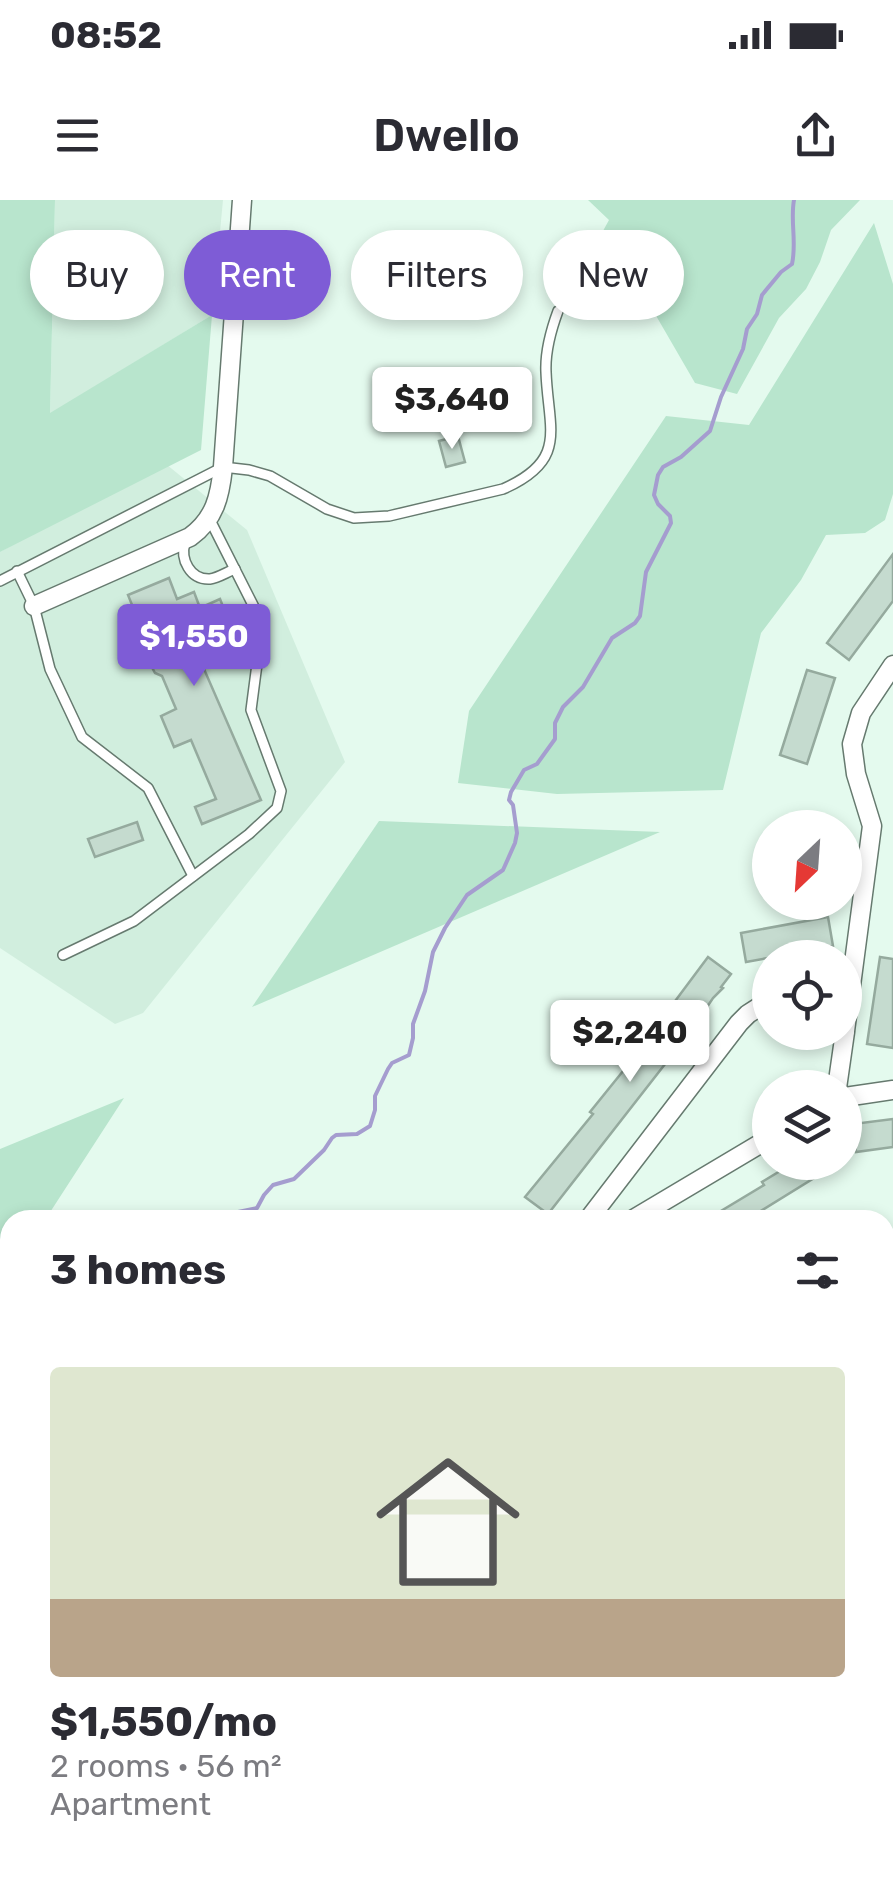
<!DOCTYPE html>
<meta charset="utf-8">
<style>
body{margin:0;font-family:Rubik,sans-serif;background:#f2f2f3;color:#2b2b33;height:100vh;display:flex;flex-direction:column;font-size:38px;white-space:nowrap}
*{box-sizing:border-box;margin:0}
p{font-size:32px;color:#7c7c81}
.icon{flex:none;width:55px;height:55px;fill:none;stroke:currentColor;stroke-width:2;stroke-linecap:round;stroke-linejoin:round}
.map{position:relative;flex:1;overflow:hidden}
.sheet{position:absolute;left:0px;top:1010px;width:895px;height:670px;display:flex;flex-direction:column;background:#fff;border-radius:30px 30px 0 0;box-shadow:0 5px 15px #0003}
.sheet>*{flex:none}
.guide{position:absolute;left:30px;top:30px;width:835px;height:90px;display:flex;gap:20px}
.needle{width:65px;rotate:205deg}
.controls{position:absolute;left:752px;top:610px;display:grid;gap:20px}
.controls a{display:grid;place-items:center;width:110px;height:110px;border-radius:50%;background:#fff;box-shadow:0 5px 15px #0003;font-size:50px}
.price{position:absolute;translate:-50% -85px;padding:0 22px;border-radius:10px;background:#fff;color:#222;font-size:32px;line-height:65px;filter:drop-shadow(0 2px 5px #0008)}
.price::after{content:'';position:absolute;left:50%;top:60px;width:30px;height:22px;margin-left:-15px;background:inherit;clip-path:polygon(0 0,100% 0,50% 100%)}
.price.on{background:#7e5cd6;color:#fff}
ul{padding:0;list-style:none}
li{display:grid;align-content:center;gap:20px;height:530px;padding:0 50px}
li+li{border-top:2px solid #e1e1e2}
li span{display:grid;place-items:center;height:310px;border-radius:10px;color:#555}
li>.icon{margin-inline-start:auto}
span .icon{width:180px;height:180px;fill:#fffc;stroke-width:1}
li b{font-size:42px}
h2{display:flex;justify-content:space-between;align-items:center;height:120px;padding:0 50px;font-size:42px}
.tag{padding:0 35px;border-radius:45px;background:#fff;box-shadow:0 5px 15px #0003;font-size:35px;line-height:90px}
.tag.on{background:#7e5cd6;color:#fff}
.status{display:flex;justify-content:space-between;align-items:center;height:70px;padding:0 50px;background:#fff;direction:ltr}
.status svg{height:28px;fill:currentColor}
header{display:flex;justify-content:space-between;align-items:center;height:130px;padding:0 50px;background:#fff;font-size:45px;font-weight:600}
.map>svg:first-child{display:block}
.built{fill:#d1eede}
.green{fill:#b8e5cd}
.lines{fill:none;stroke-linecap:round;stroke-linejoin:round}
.stream{stroke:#a59dcf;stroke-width:4}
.building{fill:#c5dbcf;stroke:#95aa9e;stroke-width:2.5}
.service-casing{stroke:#667a6f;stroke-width:12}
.minor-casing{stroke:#667a6f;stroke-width:21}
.secondary-casing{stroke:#667a6f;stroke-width:26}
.path{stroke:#98a89f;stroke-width:2.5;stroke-dasharray:10 5;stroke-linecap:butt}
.service{stroke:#fff;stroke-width:9}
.minor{stroke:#fff;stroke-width:18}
.secondary{stroke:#fff;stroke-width:22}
</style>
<div class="status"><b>08:52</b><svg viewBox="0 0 49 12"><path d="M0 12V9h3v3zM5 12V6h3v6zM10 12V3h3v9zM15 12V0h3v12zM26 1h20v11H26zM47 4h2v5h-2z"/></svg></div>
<header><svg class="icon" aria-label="menu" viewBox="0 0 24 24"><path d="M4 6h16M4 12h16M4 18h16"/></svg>Dwello<svg class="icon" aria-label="share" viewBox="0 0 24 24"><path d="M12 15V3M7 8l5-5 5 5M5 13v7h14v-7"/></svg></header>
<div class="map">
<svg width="893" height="1680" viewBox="0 0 893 1680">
<rect width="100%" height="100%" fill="#e4faee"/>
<!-- built -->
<g class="built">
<path d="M55,0H223L212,115L50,214Z"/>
<path d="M161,260L247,330L345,562L143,813L115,824L0,748V352Z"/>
</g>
<!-- green -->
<g class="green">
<path d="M0,0H55L50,213L212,115L201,250L0,352Z"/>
<path d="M588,0H860L831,30L820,62L806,89L779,118L737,194L695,183L651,107L598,40L609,20Z"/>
<path d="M874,23L893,84V294L885,320L865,333L826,335L801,380L761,433L723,590L557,594L458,583L469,511L666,216L749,225Z"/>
<path d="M379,621L660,632L252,807Z"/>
<path d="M124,898L45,1020H10V1075L0,1081V949Z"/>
</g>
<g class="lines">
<!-- stream -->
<g class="stream">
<path d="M224,1020L238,1012L257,1008L264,995L273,985L294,979L324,950L332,938L336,935L357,934L370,926L375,910V896L388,869L392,863L409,855L413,838V824L425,791L433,752L445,728L467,695L503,670L515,643L517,633L513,605L509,600L511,592L524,570L537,564L555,539V523L563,507L583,487L612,438L635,423L640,416L646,372L671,323L670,316L658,304L654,295L658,275L663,267L681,257L710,231L721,197L743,149L747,129L757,114L762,95L781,72L792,64C797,42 790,21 794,0"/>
<path d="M0,1555L10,1545"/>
</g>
</g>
<!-- building -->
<g class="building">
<path d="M458,236L465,262L446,267L439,241Z"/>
<path d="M893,354V401L849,460L827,443Z"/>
<path d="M169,378L177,399L194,392L200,408L220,399L235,437L197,453L261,600L202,624L195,607L216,599L191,540L174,547L161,516L176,509L162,476L155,473L135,435L143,432L128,395Z"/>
<path d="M807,470L835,478L807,564L780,555Z"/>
<path d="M137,622L143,640L95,657L88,639Z"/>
<path d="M828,717L833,746L746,762L741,733Z"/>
<path d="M708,757L731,774L721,787L723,788L713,798L697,822L689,829L676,850L548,1014L525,997L593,914L590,912L657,829L655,828Z"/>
<path d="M880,757L893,759V848L867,844Z"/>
<path d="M893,919V947L856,952L853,924Z"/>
<path d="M795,962H840L756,1014L760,1020H706L764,985L762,982Z"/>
</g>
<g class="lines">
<defs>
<g id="service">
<path d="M185,343C180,359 190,380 210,379C218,378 227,372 235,369"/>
<path d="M17,371L34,406L50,469L82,537L148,588L193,676"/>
<path d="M0,381L223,267L249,270L270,276L327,309L354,318L389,316L503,289C569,260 548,229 546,172C545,151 551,130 558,111"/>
<path d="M63,755L134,721L249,634L277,608L281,591L251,510L257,464L258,415L209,318"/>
</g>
<g id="minor">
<path d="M34,406L190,337C215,319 220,296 223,267L242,0"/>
<path d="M845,831L872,626L856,574L852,544L861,513L893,465"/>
<path d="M837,888L845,832"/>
<path d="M845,897L893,890"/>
<path d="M588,1020L739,823L748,814L770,800"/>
<path d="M632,1020L770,938"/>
<path d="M885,1187L893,1180"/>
<path d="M885,1575L893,1571"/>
<path d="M765,1670L769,1680"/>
</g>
<g id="secondary">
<path d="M885,1471L893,1468"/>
<path d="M885,1515L893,1512"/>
<path d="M0,1567L10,1597"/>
<path d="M34,1670L37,1680"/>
<path d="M0,1679L1,1680"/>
<path d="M331,1680L357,1670"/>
<path d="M447,1680L474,1670"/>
</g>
</defs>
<!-- service casing -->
<use href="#service" class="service-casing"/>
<!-- minor casing -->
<use href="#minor" class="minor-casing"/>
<!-- secondary casing -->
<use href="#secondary" class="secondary-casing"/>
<!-- path -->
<g class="path">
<path d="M885,1449L893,1446"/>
<path d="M266,1680L293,1670"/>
</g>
<!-- service -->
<use href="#service" class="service"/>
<!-- minor -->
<use href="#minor" class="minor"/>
<!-- secondary -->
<use href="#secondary" class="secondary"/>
</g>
</svg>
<div class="controls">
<a><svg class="needle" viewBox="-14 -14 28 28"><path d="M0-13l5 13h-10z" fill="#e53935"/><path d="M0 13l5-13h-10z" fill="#7c7c81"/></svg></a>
<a><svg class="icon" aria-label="locate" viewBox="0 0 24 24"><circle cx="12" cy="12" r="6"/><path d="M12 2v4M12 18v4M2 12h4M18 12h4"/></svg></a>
<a><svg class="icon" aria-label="layers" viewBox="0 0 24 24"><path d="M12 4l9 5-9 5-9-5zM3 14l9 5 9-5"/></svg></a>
</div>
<b class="price" style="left:452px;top:252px">$3,640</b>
<b class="price on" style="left:194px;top:489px">$1,550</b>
<b class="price" style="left:630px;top:885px">$2,240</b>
<div class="guide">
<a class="tag">Buy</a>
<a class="tag on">Rent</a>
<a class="tag">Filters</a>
<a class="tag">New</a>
</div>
<section class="sheet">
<h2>3 homes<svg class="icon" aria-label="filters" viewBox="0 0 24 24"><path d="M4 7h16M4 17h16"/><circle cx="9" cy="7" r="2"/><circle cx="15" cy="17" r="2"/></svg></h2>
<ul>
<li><span style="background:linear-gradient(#dfe7d0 75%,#b9a48a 0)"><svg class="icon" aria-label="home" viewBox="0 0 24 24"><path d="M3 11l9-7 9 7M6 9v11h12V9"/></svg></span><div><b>$1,550/mo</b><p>2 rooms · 56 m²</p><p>Apartment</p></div></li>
</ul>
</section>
</div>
